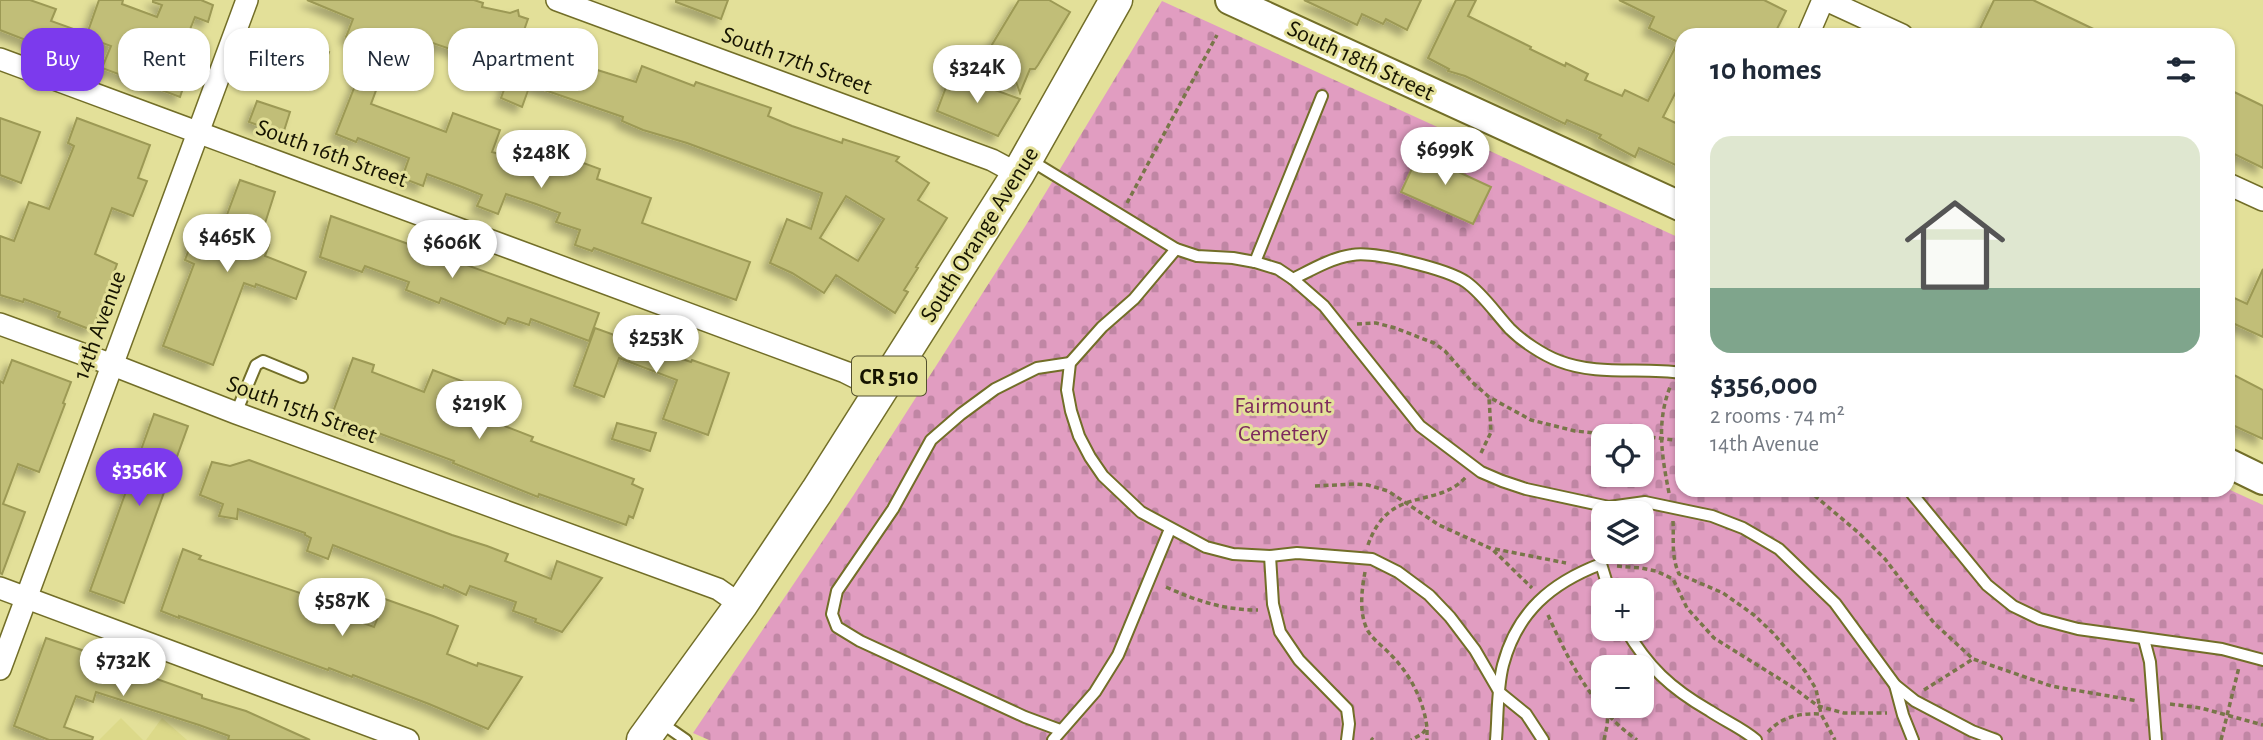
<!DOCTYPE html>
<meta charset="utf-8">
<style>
body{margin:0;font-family:"Alegreya Sans",sans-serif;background:#f2f2f3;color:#1f2937;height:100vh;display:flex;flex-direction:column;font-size:26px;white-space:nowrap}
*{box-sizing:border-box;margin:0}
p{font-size:23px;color:#747a83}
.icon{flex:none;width:38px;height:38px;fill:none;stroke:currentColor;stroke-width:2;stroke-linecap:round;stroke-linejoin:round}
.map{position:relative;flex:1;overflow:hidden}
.drawer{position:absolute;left:1675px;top:28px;width:560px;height:469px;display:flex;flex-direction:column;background:#fff;border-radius:21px;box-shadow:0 2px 5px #0004}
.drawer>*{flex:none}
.guide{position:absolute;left:21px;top:28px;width:665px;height:63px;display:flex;gap:14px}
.fabs{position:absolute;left:1591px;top:424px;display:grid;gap:14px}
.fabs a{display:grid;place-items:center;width:63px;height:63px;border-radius:14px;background:#fff;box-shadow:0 2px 5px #0004;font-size:35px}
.price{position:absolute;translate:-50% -60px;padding:0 16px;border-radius:24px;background:#fff;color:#222;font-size:23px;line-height:46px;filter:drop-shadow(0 2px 4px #0008)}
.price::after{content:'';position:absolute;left:50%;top:42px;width:21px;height:16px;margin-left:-10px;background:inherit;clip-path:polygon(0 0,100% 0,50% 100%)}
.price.current{background:#7c3aed;color:#fff}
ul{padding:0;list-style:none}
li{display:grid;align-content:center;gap:14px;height:371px;padding:0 35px}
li+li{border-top:2px solid #e0e1e3}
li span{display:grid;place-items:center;height:217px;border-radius:21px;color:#555}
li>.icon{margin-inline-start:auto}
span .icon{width:126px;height:126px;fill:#fffc;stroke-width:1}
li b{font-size:30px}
h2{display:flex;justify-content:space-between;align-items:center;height:84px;padding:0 35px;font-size:30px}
.chip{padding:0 24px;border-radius:21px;background:#fff;box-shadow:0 2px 5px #0004;font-size:24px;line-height:63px}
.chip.current{background:#7c3aed;color:#fff}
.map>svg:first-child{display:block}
.built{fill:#dcd989}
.cemetery{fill:url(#cemetery-stones);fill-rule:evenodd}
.building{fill:#c1be78;stroke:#9c9954;stroke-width:2;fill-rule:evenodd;filter:url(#shadow)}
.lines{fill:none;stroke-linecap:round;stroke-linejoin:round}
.lane-casing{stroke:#726e28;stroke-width:14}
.street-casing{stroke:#726e28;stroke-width:24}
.secondary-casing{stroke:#726e28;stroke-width:32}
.primary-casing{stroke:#726e28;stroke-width:35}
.path{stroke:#79764a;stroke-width:3.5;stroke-dasharray:5 3.5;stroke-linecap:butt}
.lane{stroke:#fff;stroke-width:10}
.street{stroke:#fff;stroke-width:21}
.secondary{stroke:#fff;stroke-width:28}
.primary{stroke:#fff;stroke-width:32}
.labels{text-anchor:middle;stroke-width:6;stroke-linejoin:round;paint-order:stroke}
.shield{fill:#e3e099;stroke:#53502e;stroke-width:2}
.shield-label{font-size:23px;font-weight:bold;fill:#151300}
.street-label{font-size:24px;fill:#151300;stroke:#e3e099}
.park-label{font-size:24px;fill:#7d2a5d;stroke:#e3e099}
</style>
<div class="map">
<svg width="2263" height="740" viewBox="0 0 2263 740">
<defs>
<pattern id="cemetery-stones" width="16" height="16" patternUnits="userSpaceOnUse" patternTransform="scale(1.75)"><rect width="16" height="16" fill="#e19dc1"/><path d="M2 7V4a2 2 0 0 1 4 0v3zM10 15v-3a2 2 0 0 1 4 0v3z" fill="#c086a4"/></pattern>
<filter id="shadow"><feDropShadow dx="-6" dy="6" stdDeviation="3.5" flood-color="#0004"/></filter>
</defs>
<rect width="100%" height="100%" fill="#e3e099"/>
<!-- built -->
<g class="built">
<path d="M121,718L143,740H99Z"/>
<path d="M162,718L187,740H146Z"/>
</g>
<!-- cemetery -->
<path class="cemetery" d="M1162,1L1682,239V490L2228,489L2263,505V740H709L693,733L853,496L1026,225ZM1603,436H1642V474H1603ZM1603,513H1642V551H1603ZM1603,590H1642V628H1603ZM1603,667H1642V705H1603Z"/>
<!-- building -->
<g class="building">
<path d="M0,0H30L56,9L51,21L82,32L72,58L0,30Z"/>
<path d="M99,0H123L122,4L157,17L162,5L153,2V0H201L213,5L208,22L195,17L171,77L185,82L180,97L102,68L111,46L86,37Z"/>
<path d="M307,0H474L483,3L482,7L510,13L518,10L519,16L528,19L522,36L545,44L543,49L578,62V64L636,82L642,66L694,86L696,82L771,108L768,116L792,126L842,143L843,139L899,157L896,161L929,183L918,200L947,218L916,267L918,268L904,290L908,292L895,313L836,275L824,293L792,273L770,263L787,219L811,229L822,193L687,143L643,130L622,121L623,117L530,85L522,107L501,98L509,76L463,60L465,54L395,30L387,52L346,37L353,19ZM846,196L884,219L858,261L820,238Z"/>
<path d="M676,0H728L721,19L676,2Z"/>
<path d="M1019,0H1049L1070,12L1038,65L1035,69H1030L1020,93L1008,59L990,48Z"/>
<path d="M1304,0H1421L1407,30L1386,19L1383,24L1362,14L1357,25Z"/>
<path d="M1456,0H1476L1468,16L1531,47L1530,49L1565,66L1566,63L1588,74L1585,80L1622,96L1625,90L1648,101L1678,42L1649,28L1654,17L1619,0H1764L1786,11L1774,35H1682V80L1663,117L1682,126V168L1639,148L1635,157L1599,138L1601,135L1567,120L1565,124L1465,76L1448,71L1449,69L1428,58Z"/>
<path d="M1994,0H2033L2106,35H1977Z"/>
<path d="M269,31L329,52L320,76L260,55Z"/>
<path d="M951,74L1020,99L998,136L937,111Z"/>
<path d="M358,78L378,85L371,104L446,132L453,113L500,130L492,152L525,161L527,155L556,165L566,138L581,143L575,160L600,169L597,179L651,198L642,223L750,262L736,300L594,248L592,251L575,245L580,230L556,222L560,213L536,204L506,194L498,214L477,206L482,195L462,187L427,174L423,186L402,178L409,158L358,138L356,142L336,134Z"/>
<path d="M2228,89L2263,106V168L2228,151Z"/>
<path d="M257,101L290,112L283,134L249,122Z"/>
<path d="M0,118L40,132L21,183L0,175Z"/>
<path d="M77,118L150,145L138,178L147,181L133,216L112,208L95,254L117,264L95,324L89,329L58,317L60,312L24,299L23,302L0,295V236L14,241L29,202L49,209L74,146L68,143Z"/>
<path d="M1422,147L1443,156L1439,163L1491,187L1473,224L1401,192Z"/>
<path d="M240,180L275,192L259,242L269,245L265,256L306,272L296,299L256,284L255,287L244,283L213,365L163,346L194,264L185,260L200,220L222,228Z"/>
<path d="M331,216L599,313L589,341L531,319L529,325L508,318L505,324L441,298L439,303L406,290L409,282L365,266L362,272L320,257Z"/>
<path d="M2263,269V337L2228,321V295L2247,304Z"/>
<path d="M635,323L654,332L665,333L658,351L691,362L692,360L729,373L708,435L663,419L677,380L619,358L604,397L574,386L595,328L628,340Z"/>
<path d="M353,358L374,365L372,372L424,392L433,370L475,386L466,411L533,437L531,441L634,479L632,484L643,489L633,518L629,516L626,525L539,494L538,497L453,463L454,461L354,424L353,426L337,421L333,412Z"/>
<path d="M12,360L71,382L63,403L65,404L39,472L18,464L3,504L25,512L2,574L0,573V381L3,383Z"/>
<path d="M2228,372L2263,390V439L2228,423Z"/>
<path d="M154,414L188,426L124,603L90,591Z"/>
<path d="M617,423L656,433L650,451L612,439Z"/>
<path d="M249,460L452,535L487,546L508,554L505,561L551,579L557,561L602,578L562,632L535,622L536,619L513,611L516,602L470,586L466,595L444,585L443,588L333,545L328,559L307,551L311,538L305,535V533L238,509L237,519L219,516L223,504L200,495L212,462L230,466Z"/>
<path d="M183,549L201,556L199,559L336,605L333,612L374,627L385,599L433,616L458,626L447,654L477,666L478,663L522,677L488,729L429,704L353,675L352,677L329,668L328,670L179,616V618L161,611Z"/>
<path d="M46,638L108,659L106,665L131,675L140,673L202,695V698L246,711L310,740H228L229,736L199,725L96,692L93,702L76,696L64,727L93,737L92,740H49L14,726Z"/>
</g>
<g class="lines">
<defs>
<g id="lane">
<path d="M1030,160L1176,249L1197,256L1233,258L1255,262L1278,269L1293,279L1324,306L1420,426L1481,472L1502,481L1526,489L1609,507L1645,502L1712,516L1743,528L1779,549L1835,603L1895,685L1915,701L1972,731L1996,740"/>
<path d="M1176,249L1134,299L1102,327L1070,363L1067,390L1071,411L1079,436L1090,457L1103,476L1141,512L1206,547L1233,554L1270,556L1297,553L1372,559L1398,572L1429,595L1450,617L1475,650L1500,693L1526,714L1543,740"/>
<path d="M1255,262L1322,96"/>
<path d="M1293,279C1311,270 1331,258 1352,255C1374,251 1447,269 1466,282C1483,294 1496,314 1510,329C1522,341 1543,355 1559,361C1597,376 1642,367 1682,373"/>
<path d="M236,413L256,365L263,361L302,377"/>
<path d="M1909,490L1987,585L2013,606L2040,619L2078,629L2222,649L2263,660"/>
<path d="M1603,545L1601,564L1609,590"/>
<path d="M1270,556L1273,604L1280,632L1299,660L1347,709L1349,724L1347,740"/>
<path d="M1625,628C1648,667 1670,688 1710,711C1725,721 1742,728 1756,740"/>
<path d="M2144,639L2150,662L2156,740"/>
<path d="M1895,685L1903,715L1913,740"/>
<path d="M660,722L686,740"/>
<path d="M1060,730L1025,717L860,641L837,627L832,614L837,591L893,509L931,440L961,414L995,389L1037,368L1070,363"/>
<path d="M1053,740L1095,692L1118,655L1170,529"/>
<path d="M1496,740C1498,716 1497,688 1503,665C1517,612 1551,583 1601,564"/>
</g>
<g id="street">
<path d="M557,0L992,160L1018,174"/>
<path d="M1826,0L1902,35"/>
<path d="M1808,35L1823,0"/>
<path d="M0,59L845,372L881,390"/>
<path d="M2228,184L2263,200"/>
<path d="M0,324L113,365L236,413L718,589L741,605"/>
<path d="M0,588L408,740"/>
<path d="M0,669L247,0"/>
</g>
<g id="secondary">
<path d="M1230,0L1682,207"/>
<path d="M2228,463L2263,480"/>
</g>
<path id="primary" d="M643,740L741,605L817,491L1018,174L1116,0"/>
</defs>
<!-- lane casing -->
<use href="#lane" class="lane-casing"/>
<!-- street casing -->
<use href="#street" class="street-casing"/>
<!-- secondary casing -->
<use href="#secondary" class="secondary-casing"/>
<!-- primary casing -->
<use href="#primary" class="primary-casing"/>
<!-- path -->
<g class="path">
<path d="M1127,203L1217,35"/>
<path d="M1357,324L1376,323L1395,328L1434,343L1445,351L1472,382L1489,397L1531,420L1575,431L1626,436"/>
<path d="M1642,436L1682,441"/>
<path d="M1481,453L1491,432L1489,397"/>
<path d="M1315,486L1355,484L1368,485L1388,491L1439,525L1492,549L1532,588"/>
<path d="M1808,490L1860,534L1885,559L1934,623L1973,659L2051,686L2138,701"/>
<path d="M1669,493C1662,457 1656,423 1670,387"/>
<path d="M1673,521C1674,540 1671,556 1679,574L1723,593L1754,615L1773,633L1805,671L1816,689L1821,714L1835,740"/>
<path d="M1368,545C1389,484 1436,510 1466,477"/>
<path d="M1495,549L1566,563"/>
<path d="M1617,566L1641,568L1656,571L1673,579L1687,608L1714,638L1791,686L1818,706L1844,713H1887"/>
<path d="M1365,572C1362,588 1359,610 1366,627C1370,638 1383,646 1391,655C1410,674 1424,701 1427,728L1422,734L1411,740"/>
<path d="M1166,587C1197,601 1224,610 1258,610"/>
<path d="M1548,615C1569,662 1594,710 1637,740"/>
<path d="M1924,690L1973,659"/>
<path d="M2170,704L2201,708L2263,725"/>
<path d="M1427,730V740"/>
<path d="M1768,732C1782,716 1801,713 1821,714"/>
<path d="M1371,738L1373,740"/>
<path d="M1604,740L1607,726L1608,712"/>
<path d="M2221,740L2239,667"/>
</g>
<!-- lane -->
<use href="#lane" class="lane"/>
<!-- street -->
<use href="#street" class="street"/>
<!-- secondary -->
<use href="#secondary" class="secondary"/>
<!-- primary -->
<use href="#primary" class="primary"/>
</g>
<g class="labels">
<!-- shield labels -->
<rect class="shield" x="852" y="356.5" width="74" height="39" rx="5"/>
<g class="shield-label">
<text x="889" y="384">CR 510</text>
</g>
<!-- street labels -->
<g class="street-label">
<text transform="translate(797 60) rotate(20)" y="8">South 17th Street</text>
<text transform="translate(1361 60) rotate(25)" y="8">South 18th Street</text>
<text transform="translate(332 153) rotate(20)" y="8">South 16th Street</text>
<text transform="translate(979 234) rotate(-58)" y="8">South Orange Avenue</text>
<text transform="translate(99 325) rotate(-70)" y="8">14th Avenue</text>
<text transform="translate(302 409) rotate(20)" y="8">South 15th Street</text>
</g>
<!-- park labels -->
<g class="park-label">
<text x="1283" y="413">Fairmount<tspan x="1283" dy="28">Cemetery</tspan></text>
</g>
</g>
</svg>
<div class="fabs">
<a><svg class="icon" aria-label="locate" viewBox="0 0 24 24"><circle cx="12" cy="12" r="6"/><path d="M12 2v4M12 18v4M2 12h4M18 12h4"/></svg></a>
<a><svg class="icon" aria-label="layers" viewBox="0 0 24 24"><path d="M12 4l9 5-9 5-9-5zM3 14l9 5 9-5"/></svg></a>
<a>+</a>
<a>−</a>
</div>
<b class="price" style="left:977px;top:105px">$324K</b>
<b class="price" style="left:1445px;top:187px">$699K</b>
<b class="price" style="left:541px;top:190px">$248K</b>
<b class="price" style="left:227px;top:274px">$465K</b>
<b class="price" style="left:452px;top:280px">$606K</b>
<b class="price" style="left:656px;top:375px">$253K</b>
<b class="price" style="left:479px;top:441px">$219K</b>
<b class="price current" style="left:139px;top:508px">$356K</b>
<b class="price" style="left:342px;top:638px">$587K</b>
<b class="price" style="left:123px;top:698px">$732K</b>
<div class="guide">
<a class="chip current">Buy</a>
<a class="chip">Rent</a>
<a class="chip">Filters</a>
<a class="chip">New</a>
<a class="chip">Apartment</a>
</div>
<section class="drawer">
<h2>10 homes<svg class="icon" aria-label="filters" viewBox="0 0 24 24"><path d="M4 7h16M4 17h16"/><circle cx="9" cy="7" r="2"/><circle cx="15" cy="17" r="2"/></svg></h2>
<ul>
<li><span style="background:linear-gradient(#dfe7d0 70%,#7fa58c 0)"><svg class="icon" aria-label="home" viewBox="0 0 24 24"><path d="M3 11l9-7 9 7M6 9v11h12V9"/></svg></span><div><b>$356,000</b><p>2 rooms · 74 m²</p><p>14th Avenue</p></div></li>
</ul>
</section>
</div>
